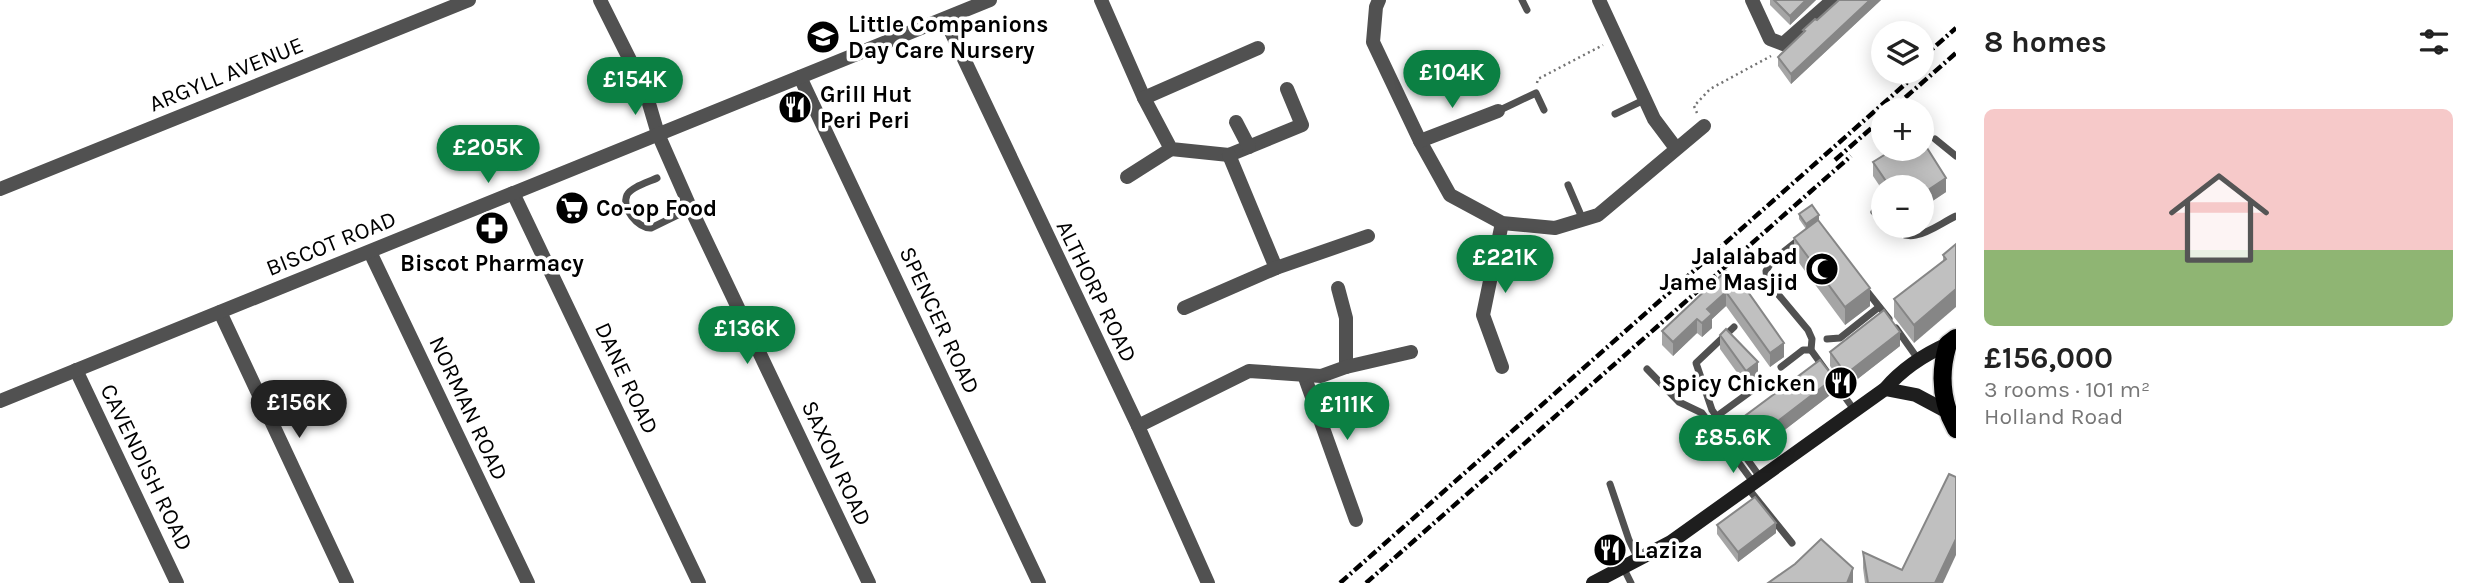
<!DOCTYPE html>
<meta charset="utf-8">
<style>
body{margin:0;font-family:Karla,sans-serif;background:#f6f6f6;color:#222;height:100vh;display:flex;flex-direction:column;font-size:26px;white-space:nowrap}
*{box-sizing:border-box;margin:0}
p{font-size:23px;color:#767676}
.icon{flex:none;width:38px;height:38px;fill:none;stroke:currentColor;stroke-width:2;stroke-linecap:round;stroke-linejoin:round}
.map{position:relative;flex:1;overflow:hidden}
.drawer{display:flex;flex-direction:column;background:#fff;width:525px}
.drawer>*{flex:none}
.controls{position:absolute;left:1871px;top:21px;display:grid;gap:14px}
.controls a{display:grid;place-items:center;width:63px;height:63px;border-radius:50%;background:#fff;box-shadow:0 4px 18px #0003;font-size:35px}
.price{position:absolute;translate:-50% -60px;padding:0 16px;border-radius:24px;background:#0b8043;color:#fff;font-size:23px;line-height:46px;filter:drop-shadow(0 2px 4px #0008)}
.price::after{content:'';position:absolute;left:50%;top:42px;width:21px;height:16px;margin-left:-10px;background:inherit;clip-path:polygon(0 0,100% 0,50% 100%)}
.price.active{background:#222;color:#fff}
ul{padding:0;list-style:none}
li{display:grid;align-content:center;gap:14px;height:371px;padding:0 28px}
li+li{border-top:2px solid #e0e0e0}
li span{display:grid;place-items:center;height:217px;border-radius:10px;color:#555}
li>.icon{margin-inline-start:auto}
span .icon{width:126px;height:126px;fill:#fffc;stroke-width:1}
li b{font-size:30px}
h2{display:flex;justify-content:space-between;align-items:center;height:84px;padding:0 28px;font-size:30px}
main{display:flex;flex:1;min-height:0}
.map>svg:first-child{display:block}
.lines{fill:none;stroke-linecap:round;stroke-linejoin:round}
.primary-casing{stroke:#dbdbdb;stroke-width:21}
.path{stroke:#737373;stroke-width:2.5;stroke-dasharray:2 3.5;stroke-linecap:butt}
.service{stroke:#515151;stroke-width:7}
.minor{stroke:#515151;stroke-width:14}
.secondary{stroke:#1e1e1e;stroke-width:14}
.primary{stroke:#000;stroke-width:18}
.rail{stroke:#000;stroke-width:4.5;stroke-dasharray:10 3.5 2 3.5;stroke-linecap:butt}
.wall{fill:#a5a5a5}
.shaded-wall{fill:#868686}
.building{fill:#c0c0c0;stroke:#868686;stroke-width:2}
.labels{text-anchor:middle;stroke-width:7;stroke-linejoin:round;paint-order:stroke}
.poi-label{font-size:23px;font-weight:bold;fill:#000;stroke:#fff;text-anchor:start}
.street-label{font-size:23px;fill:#000;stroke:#fff}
</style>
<main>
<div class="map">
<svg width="1956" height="583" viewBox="0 0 1956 583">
<rect width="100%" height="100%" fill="#fff"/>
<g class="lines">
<defs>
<path id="primary" d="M1956,338L1948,344C1939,373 1941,402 1956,429"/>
</defs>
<!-- primary casing -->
<use href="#primary" class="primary-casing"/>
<!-- path -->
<g class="path">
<path d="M1537,83L1538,79L1603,45"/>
<path d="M1697,113L1694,106L1710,89L1771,56"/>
</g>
<!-- service -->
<g class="service">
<path d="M1522,0L1527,10"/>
<path d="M1498,111L1536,93L1544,110"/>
<path d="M1615,114L1644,100"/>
<path d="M1935,139L1956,156"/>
<path d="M657,178C649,182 631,187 627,195C621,208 638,229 651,228L690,209"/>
<path d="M1568,185L1583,220"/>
<path d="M1874,212L1883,220"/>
<path d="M1889,226C1912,248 1933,227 1956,216"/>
<path d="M1801,238L1772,261L1766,271L1767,281L1808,330L1812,339L1811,350L1855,411"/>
<path d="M1866,290L1889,319"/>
<path d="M1734,327L1696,363L1712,410L1760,477"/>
<path d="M1896,328L1918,359"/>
<path d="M1827,339L1840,338L1879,307"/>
<path d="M1781,367L1803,350H1811"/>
<path d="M1647,369L1679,402L1702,413L1753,482"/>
<path d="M1717,416L1754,389"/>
<path d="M1610,484L1629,540L1638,559"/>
<path d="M1747,487L1792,543"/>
<path d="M1623,567L1631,583"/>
</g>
<!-- minor -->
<g class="minor">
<path d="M600,0L645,90L658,134L691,209L869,583"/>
<path d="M1101,0L1144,98L1171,149L1229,155L1302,125L1287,89"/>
<path d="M1379,0L1376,7L1373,42L1420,141L1450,195L1502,223L1555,228L1598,215L1704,126"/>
<path d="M1599,0L1654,119L1675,147"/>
<path d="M1752,0L1770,39L1783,44L1833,0"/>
<path d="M945,19L1138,426L1208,583"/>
<path d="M800,77L1039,583"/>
<path d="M1144,98L1258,48"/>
<path d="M1236,122L1249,147"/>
<path d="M1420,141L1498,111"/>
<path d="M1229,155L1276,268"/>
<path d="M1127,177L1171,149"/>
<path d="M0,189L469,0"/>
<path d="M513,193L699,583"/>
<path d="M1502,223L1483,315L1502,367"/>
<path d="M370,252L528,583"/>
<path d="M1338,288L1346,318V367"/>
<path d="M1184,308L1276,268L1368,236"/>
<path d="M220,312L347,583"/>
<path d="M76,370L177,583"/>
<path d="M1304,375L1356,520"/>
<path d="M0,401L990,0"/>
<path d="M1138,426L1249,371L1321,376L1346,367L1411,352"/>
</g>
<!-- secondary -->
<g class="secondary">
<path d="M1885,389L1916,395L1946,411"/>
<path d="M1593,583L1671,542L1885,389C1903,368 1923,355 1948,344"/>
</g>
<!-- primary -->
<use href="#primary" class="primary"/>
<!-- rail -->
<g class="rail">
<path d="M1922,58L1956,28"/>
<path d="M1891,110L1956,53"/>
<path d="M1835,160L1883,118"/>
<path d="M1340,583L1919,72"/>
<path d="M1366,583L1851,156"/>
</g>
</g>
<!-- wall -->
<g class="wall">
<path d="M1770,0H1816L1790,25L1770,5Z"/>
<path d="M1839,0H1881L1791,84L1778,66V57L1803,33V30L1817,20Z"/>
<path d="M1873,162L1946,192L1922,208V187H1883V191L1873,176Z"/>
<path d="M1799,214L1819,220H1818L1870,306L1845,325L1794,256V238L1815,222L1806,229L1799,219Z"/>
<path d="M1956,244L1914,343L1894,317V299L1943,261V255Z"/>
<path d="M1726,271L1784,357L1770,367L1726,306L1712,319V328L1702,337L1697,333L1673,356L1662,345V331Z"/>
<path d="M1720,335L1758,376L1746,385L1720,349Z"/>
<path d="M1900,346L1846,388L1830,366V352Z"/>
<path d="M1834,392L1752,455L1738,435V421Z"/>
<path d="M1717,525L1776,533L1738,562L1717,534Z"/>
<path d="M1863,552L1902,570L1943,583H1865L1863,568Z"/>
</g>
<!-- shaded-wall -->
<g class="shaded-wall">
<path d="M1806,0H1816L1790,25V16Z"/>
<path d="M1870,0H1881L1791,84V74Z"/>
<path d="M1946,178V192L1922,208V194Z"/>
<path d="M1819,215V220L1806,229V224Z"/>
<path d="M1870,288V306L1845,325V307Z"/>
<path d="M1956,289V307L1914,343V325Z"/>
<path d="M1726,292V306L1712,319V328L1702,337V323L1707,309Z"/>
<path d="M1697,319V333L1673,356V342Z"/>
<path d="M1900,332V346L1846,388V374Z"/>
<path d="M1784,343V357L1770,367V353Z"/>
<path d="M1758,362V376L1746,385V371Z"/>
<path d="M1834,378V392L1752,455V441Z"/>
<path d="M1776,523V533L1738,562V552Z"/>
<path d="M1956,539V555L1943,583H1935Z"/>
<path d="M1853,568V583H1847Z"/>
</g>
<!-- building -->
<g class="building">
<path d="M1774,0H1806L1790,16Z"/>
<path d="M1839,0H1870L1791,74L1778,57L1805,31L1803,30L1815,19L1817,20Z"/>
<path d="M1922,140L1946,178L1922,194V187H1890L1873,162L1894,149H1922Z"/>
<path d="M1812,205L1819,215L1806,224L1799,214Z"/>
<path d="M1818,220L1870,288L1845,307L1794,238Z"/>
<path d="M1956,244V289L1914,325L1894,299L1946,259L1943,255Z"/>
<path d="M1726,271L1748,292L1784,343L1770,353L1726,292L1707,309L1712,314L1702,323L1697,319L1673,342L1662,331Z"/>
<path d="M1884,310L1900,332L1846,374L1830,352Z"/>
<path d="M1726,329L1758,362L1746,371L1720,335Z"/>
<path d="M1820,360L1834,378L1752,441L1738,421Z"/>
<path d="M1949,474L1956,477V539L1935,583H1868L1863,552L1902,570Z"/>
<path d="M1755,497L1776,523L1738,552L1717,525Z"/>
<path d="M1821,539L1853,568L1847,583H1768L1795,564Z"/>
</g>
<!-- icons -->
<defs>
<symbol id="school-disc" viewBox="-11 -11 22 22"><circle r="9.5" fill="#000" stroke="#fff"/><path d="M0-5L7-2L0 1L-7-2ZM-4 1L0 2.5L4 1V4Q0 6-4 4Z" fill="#fff"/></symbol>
<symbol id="restaurant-disc" viewBox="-11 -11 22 22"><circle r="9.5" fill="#000" stroke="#fff"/><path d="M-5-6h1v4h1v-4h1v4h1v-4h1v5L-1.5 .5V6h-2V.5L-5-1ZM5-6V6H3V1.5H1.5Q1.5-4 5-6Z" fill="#fff"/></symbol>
<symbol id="supermarket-disc" viewBox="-11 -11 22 22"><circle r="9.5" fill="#000" stroke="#fff"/><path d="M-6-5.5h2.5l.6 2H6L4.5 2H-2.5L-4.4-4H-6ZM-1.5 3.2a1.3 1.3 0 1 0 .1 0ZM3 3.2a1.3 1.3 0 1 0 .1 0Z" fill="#fff"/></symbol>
<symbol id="pharmacy-disc" viewBox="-11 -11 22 22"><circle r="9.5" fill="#000" stroke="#fff"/><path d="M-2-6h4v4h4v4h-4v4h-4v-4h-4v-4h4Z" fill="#fff"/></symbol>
<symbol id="mosque-disc" viewBox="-11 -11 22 22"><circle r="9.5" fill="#000" stroke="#fff"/><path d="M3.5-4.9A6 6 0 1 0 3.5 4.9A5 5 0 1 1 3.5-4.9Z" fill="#fff"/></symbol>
</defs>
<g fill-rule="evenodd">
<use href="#school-disc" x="804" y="18" width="38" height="38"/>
<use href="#restaurant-disc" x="776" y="88" width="38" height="38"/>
<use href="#supermarket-disc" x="553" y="189" width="38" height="38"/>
<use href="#pharmacy-disc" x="473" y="209" width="38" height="38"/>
<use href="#mosque-disc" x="1803" y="250" width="38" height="38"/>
<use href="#restaurant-disc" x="1822" y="364" width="38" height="38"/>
<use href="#restaurant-disc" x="1591" y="531" width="38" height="38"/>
</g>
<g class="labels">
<!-- poi labels -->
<g class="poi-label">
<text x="848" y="32">Little Companions<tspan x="848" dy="26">Day Care Nursery</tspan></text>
<text x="820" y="102">Grill Hut<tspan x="820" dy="26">Peri Peri</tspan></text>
<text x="596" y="216">Co-op Food</text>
<text x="1798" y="264" text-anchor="end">Jalalabad<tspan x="1798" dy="26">Jame Masjid</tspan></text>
<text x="492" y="271" text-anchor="middle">Biscot Pharmacy</text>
<text x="1816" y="391" text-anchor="end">Spicy Chicken</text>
<text x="1634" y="558">Laziza</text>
</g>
<!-- street labels -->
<g class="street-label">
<text transform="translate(226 74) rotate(-22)" y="8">ARGYLL AVENUE</text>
<text transform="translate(331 243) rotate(-22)" y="8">BISCOT ROAD</text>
<text transform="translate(1097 291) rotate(64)" y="8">ALTHORP ROAD</text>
<text transform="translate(940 320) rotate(65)" y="8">SPENCER ROAD</text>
<text transform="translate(627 378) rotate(65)" y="8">DANE ROAD</text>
<text transform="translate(469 408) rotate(65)" y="8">NORMAN ROAD</text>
<text transform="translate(837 463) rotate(65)" y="8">SAXON ROAD</text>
<text transform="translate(147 467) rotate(64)" y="8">CAVENDISH ROAD</text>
</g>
</g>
</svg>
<div class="controls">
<a><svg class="icon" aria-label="layers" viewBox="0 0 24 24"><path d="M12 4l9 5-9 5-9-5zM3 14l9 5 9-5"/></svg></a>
<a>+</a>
<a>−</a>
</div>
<b class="price" style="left:1452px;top:110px">£104K</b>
<b class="price" style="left:635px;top:117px">£154K</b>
<b class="price" style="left:488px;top:185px">£205K</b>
<b class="price" style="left:1505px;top:295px">£221K</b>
<b class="price" style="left:747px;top:366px">£136K</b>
<b class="price active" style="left:299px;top:440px">£156K</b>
<b class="price" style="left:1347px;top:442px">£111K</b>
<b class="price" style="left:1733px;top:475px">£85.6K</b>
</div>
<section class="drawer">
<h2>8 homes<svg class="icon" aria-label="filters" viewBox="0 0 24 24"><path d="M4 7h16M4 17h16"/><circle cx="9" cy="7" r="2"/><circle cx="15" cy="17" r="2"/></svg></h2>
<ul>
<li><span style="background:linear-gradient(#f6c9c9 65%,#8fb573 0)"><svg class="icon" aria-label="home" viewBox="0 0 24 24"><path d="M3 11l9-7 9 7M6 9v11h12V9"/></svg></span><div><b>£156,000</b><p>3 rooms · 101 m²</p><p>Holland Road</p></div></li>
</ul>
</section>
</main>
